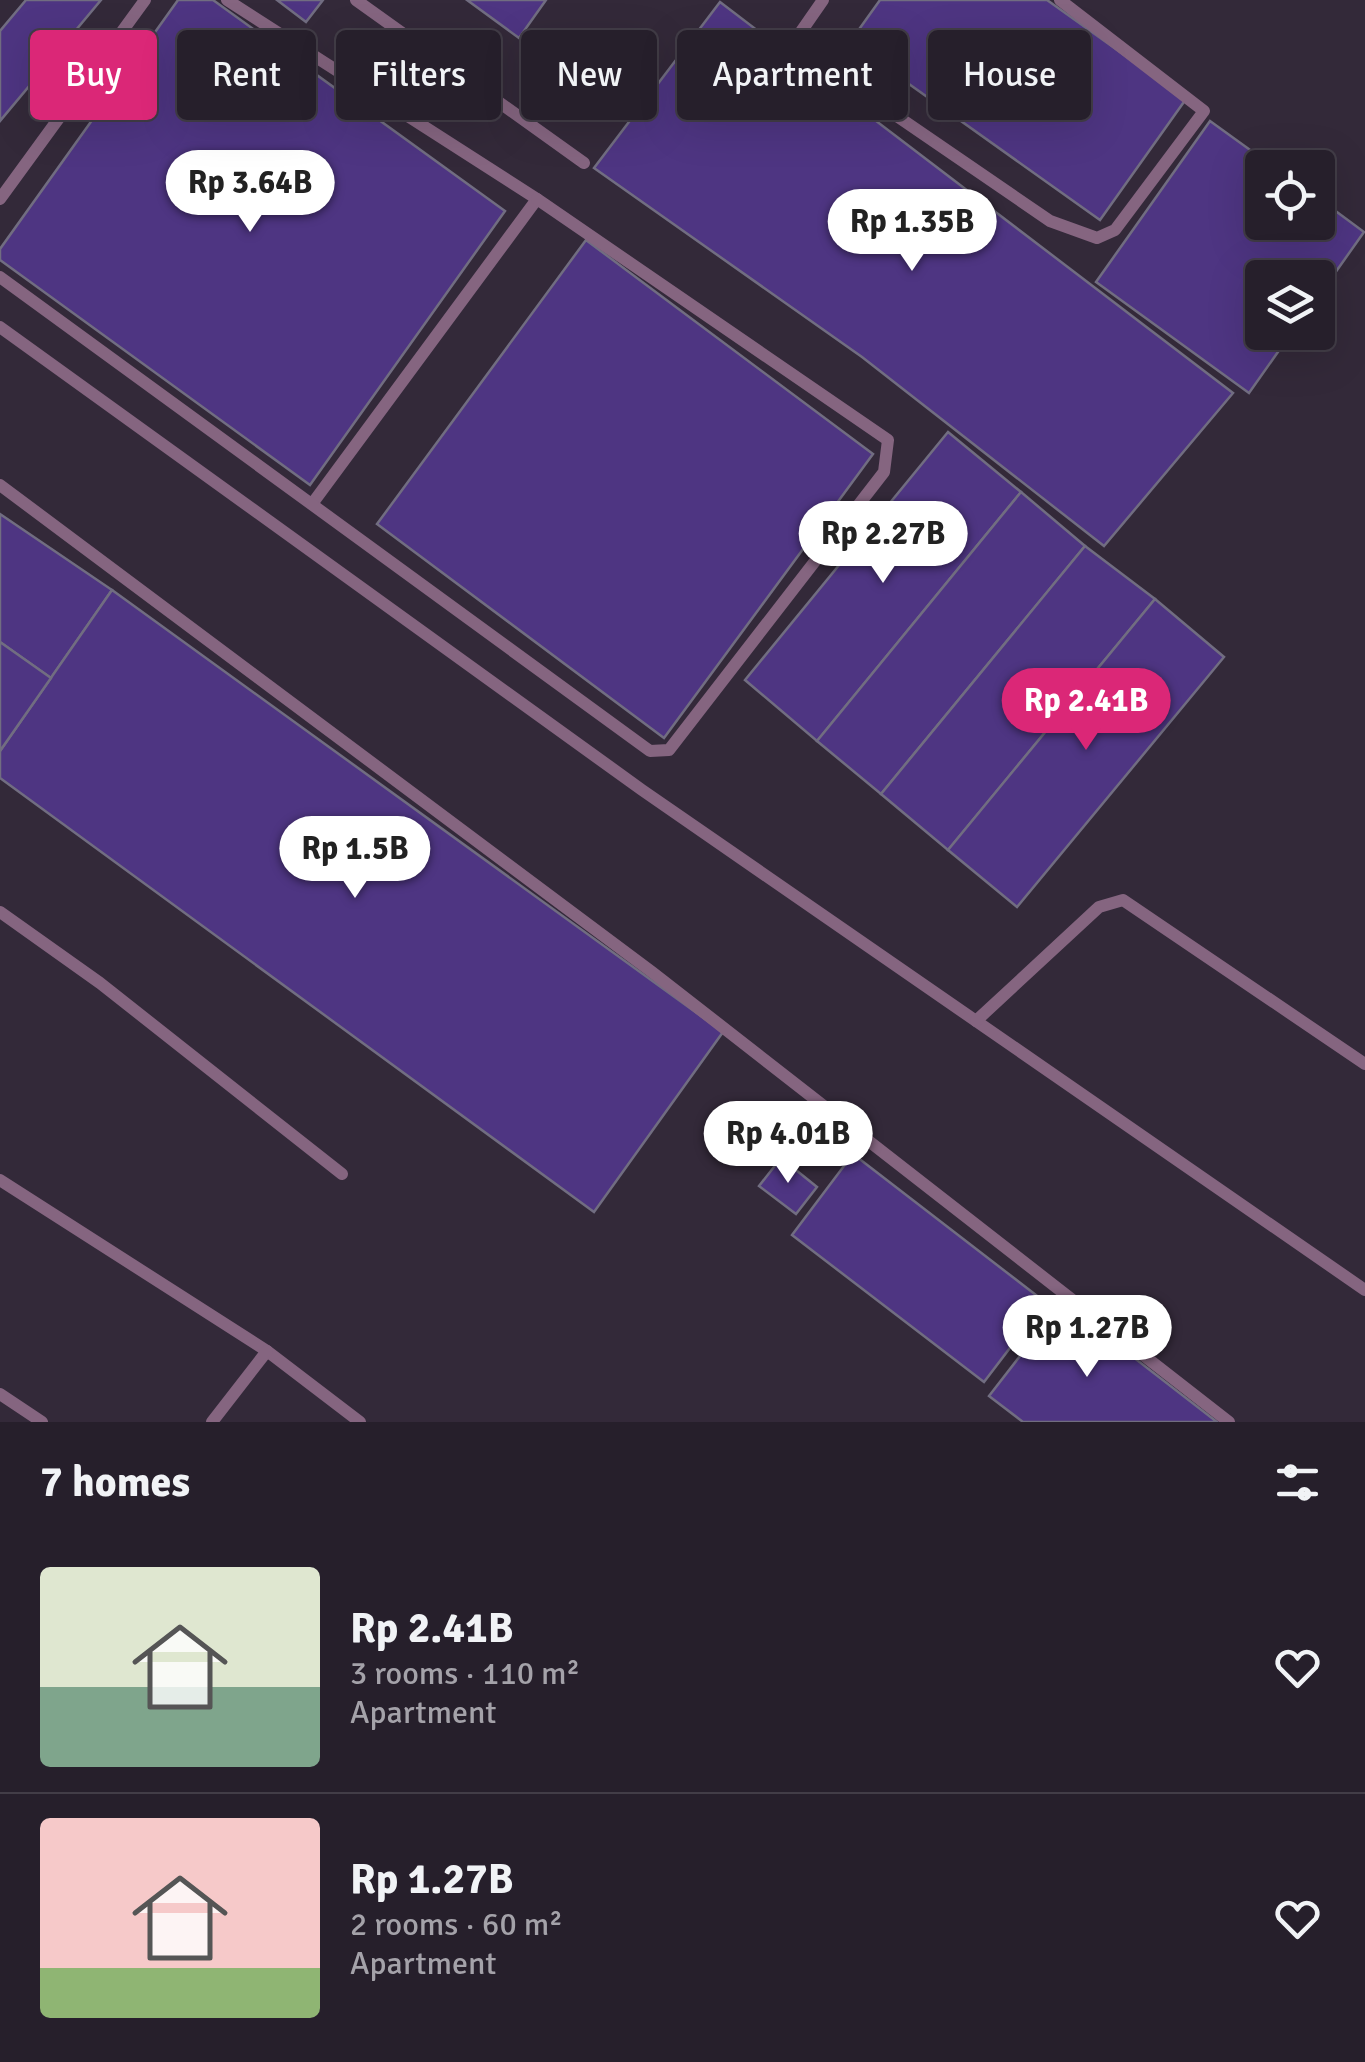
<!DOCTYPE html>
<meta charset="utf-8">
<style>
body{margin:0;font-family:Signika,sans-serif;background:#322c37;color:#f1f3f6;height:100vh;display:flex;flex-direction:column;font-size:38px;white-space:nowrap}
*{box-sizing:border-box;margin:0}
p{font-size:32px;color:#a4a2a9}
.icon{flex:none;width:55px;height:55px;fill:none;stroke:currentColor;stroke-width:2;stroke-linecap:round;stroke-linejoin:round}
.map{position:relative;height:1422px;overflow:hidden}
.sheet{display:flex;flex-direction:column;background:#261f2b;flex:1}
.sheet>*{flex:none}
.banner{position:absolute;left:30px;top:30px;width:1305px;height:90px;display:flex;gap:20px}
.buttons{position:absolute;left:1245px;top:150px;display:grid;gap:20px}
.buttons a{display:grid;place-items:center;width:90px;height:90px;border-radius:10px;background:#261f2b;box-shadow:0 10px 40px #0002,0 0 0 2px #423d47;font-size:50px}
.price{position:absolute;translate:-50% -85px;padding:0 22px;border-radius:35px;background:#fff;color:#222;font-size:32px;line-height:65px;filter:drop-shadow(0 2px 5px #0008)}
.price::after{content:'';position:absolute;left:50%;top:60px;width:30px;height:22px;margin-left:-15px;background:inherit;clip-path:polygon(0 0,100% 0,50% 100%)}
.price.on{background:#db2777;color:#fff}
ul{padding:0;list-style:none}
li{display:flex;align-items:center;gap:30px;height:250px;padding:0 40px}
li+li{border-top:2px solid #423d47}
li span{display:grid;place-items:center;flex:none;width:280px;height:200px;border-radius:10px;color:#555}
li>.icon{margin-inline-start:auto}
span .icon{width:120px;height:120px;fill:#fffc;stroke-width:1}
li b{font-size:42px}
h2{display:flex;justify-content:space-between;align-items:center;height:120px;padding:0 40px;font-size:42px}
.chip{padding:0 35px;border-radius:10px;background:#261f2b;box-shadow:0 10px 40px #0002,0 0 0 2px #423d47;font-size:35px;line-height:90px}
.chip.on{background:#db2777;color:#fff}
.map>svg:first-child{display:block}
.building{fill:#4e3582;stroke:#716d81;stroke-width:2.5}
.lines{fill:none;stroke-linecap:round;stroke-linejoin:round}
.lane{stroke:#856580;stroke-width:12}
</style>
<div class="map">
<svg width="1365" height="1422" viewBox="0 0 1365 1422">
<rect width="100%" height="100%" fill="#332939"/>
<!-- building -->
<g class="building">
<path d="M26,0H101L0,121V31Z"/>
<path d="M178,0H213L505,211L310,485L0,260V249Z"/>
<path d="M277,0H323L306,22Z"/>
<path d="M467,0H546L519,38Z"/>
<path d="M880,0H1047L1186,99L1100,220L850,42Z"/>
<path d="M720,2L1233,393L1104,546L862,357L594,168Z"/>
<path d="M1210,121L1275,168H1262V222H1318V198L1364,232L1318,297V278H1262V332H1292L1249,393L1096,282Z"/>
<path d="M586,240L873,454L664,738L377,524Z"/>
<path d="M948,432L1021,492L817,741L745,680Z"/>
<path d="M1021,492L1085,546L881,794L817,741Z"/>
<path d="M0,514L112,590L51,678L0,642Z"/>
<path d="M1085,546L1155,599L948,850L881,794Z"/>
<path d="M112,590L723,1032L594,1212L0,778V751Z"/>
<path d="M1155,599L1224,657L1017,907L948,850Z"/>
<path d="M0,642L51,678L0,751Z"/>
<path d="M853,1154L1045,1302L984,1382L792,1235Z"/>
<path d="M781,1158L817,1187L796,1214L759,1186Z"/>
<path d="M1062,1302L1217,1422H1023L989,1396Z"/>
</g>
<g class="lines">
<!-- lane -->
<g class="lane">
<path d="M227,0L537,199L312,504"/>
<path d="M356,0L584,163"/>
<path d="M823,0L798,36L799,49L1050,221L1097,238L1115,230L1204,111L1060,0"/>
<path d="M0,199L145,0"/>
<path d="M0,277L650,751L669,750L884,472L888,440L537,199"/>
<path d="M0,327L642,790L1365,1290"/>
<path d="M0,485L652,972L1229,1422"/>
<path d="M0,912L100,983L342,1174"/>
<path d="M976,1021L1099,907L1123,900L1365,1064"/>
<path d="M0,1180L267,1351L360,1422"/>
<path d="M0,1394L42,1422"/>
<path d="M212,1422L267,1351"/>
</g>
</g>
</svg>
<div class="buttons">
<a><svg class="icon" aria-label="locate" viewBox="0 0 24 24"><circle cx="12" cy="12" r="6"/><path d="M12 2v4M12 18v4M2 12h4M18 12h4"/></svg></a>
<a><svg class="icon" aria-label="layers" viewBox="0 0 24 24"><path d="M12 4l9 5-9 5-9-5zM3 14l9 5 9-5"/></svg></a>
</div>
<b class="price" style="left:250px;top:235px">Rp 3.64B</b>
<b class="price" style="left:912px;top:274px">Rp 1.35B</b>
<b class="price" style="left:883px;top:586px">Rp 2.27B</b>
<b class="price on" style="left:1086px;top:753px">Rp 2.41B</b>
<b class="price" style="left:355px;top:901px">Rp 1.5B</b>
<b class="price" style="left:788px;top:1186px">Rp 4.01B</b>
<b class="price" style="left:1087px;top:1380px">Rp 1.27B</b>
<div class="banner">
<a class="chip on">Buy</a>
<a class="chip">Rent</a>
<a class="chip">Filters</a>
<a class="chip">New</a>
<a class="chip">Apartment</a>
<a class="chip">House</a>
</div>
</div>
<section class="sheet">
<h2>7 homes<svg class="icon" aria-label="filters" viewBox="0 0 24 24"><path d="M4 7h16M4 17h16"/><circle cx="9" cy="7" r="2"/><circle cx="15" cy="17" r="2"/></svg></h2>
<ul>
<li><span style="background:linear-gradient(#dfe7d0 60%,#7fa58c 0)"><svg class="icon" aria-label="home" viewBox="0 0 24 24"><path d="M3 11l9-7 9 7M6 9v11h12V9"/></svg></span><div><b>Rp 2.41B</b><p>3 rooms · 110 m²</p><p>Apartment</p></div><svg class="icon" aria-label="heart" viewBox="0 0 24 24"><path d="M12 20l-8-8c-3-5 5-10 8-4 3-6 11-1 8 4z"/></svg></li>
<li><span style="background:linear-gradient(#f6c9c9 75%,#8fb573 0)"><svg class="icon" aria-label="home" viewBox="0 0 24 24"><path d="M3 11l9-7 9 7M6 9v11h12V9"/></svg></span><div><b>Rp 1.27B</b><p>2 rooms · 60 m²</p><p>Apartment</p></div><svg class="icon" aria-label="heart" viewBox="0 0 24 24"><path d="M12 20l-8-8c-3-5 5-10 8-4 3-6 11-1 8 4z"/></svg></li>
</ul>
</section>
